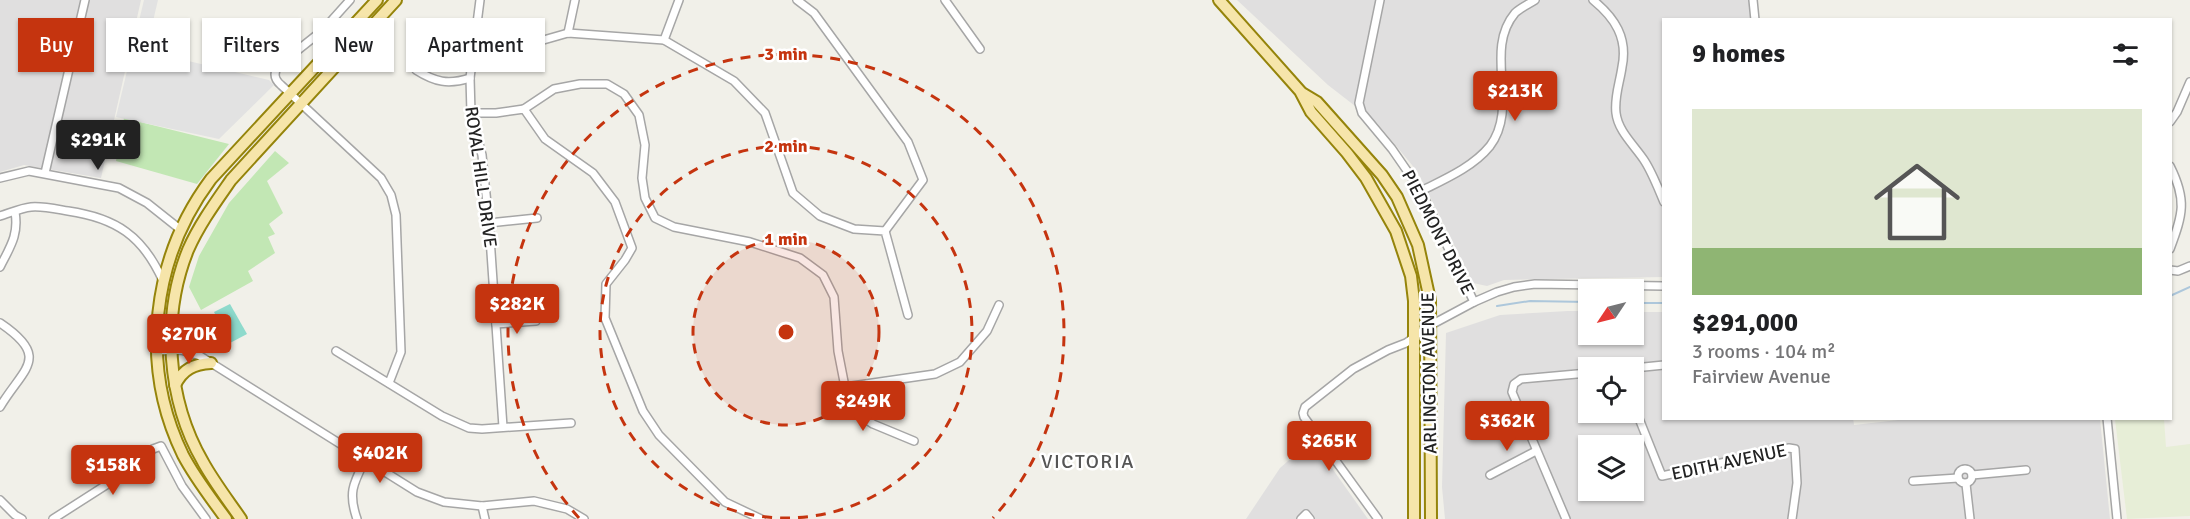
<!DOCTYPE html>
<meta charset="utf-8">
<style>
body{margin:0;font-family:Signika,sans-serif;background:#f2f2f2;color:#202124;height:100vh;display:flex;flex-direction:column;font-size:22px;white-space:nowrap}
*{box-sizing:border-box;margin:0}
p{font-size:20px;color:#757577}
.icon{flex:none;width:33px;height:33px;fill:none;stroke:currentColor;stroke-width:2;stroke-linecap:round;stroke-linejoin:round}
.map{position:relative;flex:1;overflow:hidden}
.details{position:absolute;left:1662px;top:18px;width:510px;height:402px;display:flex;flex-direction:column;background:#fff;border-radius:0px;box-shadow:0 2px 4px #0004}
.details>*{flex:none}
.guide{position:absolute;left:18px;top:18px;width:570px;height:54px;display:flex;gap:12px}
.needle{width:39px;rotate:235deg}
.buttons{position:absolute;left:1578px;top:279px;display:grid;gap:12px}
.buttons a{display:grid;place-items:center;width:66px;height:66px;border-radius:0px;background:#fff;box-shadow:0 2px 4px #0004;font-size:30px}
.price{position:absolute;translate:-50% -51px;padding:0 14px;border-radius:6px;background:#c5340f;color:#fff;font-size:20px;line-height:39px;filter:drop-shadow(0 2px 3px #0008)}
.price::after{content:'';position:absolute;left:50%;top:36px;width:18px;height:14px;margin-left:-9px;background:inherit;clip-path:polygon(0 0,100% 0,50% 100%)}
.price.selected{background:#222;color:#fff}
ul{padding:0;list-style:none}
li{display:grid;align-content:center;gap:12px;height:318px;padding:0 30px}
li+li{border-top:2px solid #e0e0e0}
li span{display:grid;place-items:center;height:186px;border-radius:0px;color:#555}
li>.icon{margin-inline-start:auto}
span .icon{width:108px;height:108px;fill:#fffc;stroke-width:1}
li b{font-size:26px}
h2{display:flex;justify-content:space-between;align-items:center;height:72px;padding:0 30px;font-size:26px}
.pill{padding:0 21px;border-radius:0px;background:#fff;box-shadow:0 2px 4px #0004;font-size:21px;line-height:54px}
.pill.selected{background:#c5340f;color:#fff}
.map>svg:first-child{display:block}
.residential{fill:#e0dfdf;fill-rule:evenodd}
.farmland{fill:#e7eed7}
.grass{fill:#c2e7b4}
.pitch{fill:#8edacc}
.parking{fill:#e2e2e2}
.lines{fill:none;stroke-linecap:round;stroke-linejoin:round}
.stream{stroke:#adc7db;stroke-width:2}
.street-casing{stroke:#a6a6a6;stroke-width:10}
.primary-casing{stroke:#95840b;stroke-width:14}
.street{stroke:#fff;stroke-width:7}
.primary{stroke:#f6e5aa;stroke-width:10}
.ring{fill:none;stroke:#c5340f;stroke-width:3;stroke-dasharray:10 8}
.labels{text-anchor:middle;stroke-width:5;stroke-linejoin:round;paint-order:stroke}
.street-label{font-size:18px;fill:#222;stroke:#fff}
.neighbourhood-label{font-size:20px;letter-spacing:1.5px;fill:#555;stroke:#fff}
.centre{fill:#c5340f;stroke:#fff;stroke-width:3}
.ring-label{font-size:18px;text-anchor:middle;font-weight:bold;fill:#c5340f;stroke:#fff;stroke-width:5;stroke-linejoin:round;paint-order:stroke}
</style>
<div class="map">
<svg width="2190" height="519" viewBox="0 0 2190 519">
<rect width="100%" height="100%" fill="#f1f0e9"/>
<!-- residential -->
<g class="residential">
<path d="M0,0H141L101,178L24,165L0,172Z"/>
<path d="M1237,0H1756L1759,19L1664,20L1663,277L1504,280L1487,286L1473,283L1417,171L1377,123L1328,85Z"/>
<path d="M1568,311H1588V334H1634V312H1663L1664,418H1853L1854,425L1916,418L2100,419L2110,519H1445L1442,487L1446,333L1500,315ZM1588,368H1634V412H1588ZM1588,446H1634V490H1588Z"/>
<path d="M1312,440L1368,519H1246L1280,468Z"/>
</g>
<!-- farmland -->
<path class="farmland" d="M2115,419H2164L2166,447L2190,444V516L2127,519Z"/>
<!-- grass -->
<g class="grass">
<path d="M124,118L229,144L197,184L116,161Z"/>
<path d="M275,151L289,163L267,181L283,213L269,224L275,234L268,237L275,253L248,271L253,281L201,310L189,287L199,256L229,203Z"/>
</g>
<!-- pitch -->
<path class="pitch" d="M230,304L247,334L230,343L214,312Z"/>
<!-- parking -->
<path class="parking" d="M144,0H158L146,51L269,80L274,85L219,139L116,117Z"/>
<g class="lines">
<!-- stream -->
<g class="stream">
<path d="M2170,296L2190,287"/>
<path d="M1634,303H1664"/>
<path d="M1497,306L1530,301L1588,302"/>
</g>
<defs>
<g id="street">
<path d="M350,0L323,30L279,65C273,73 274,79 281,85L381,178L391,195L396,215L401,352L389,383"/>
<path d="M480,0L470,78L471,113L482,155L489,223L503,427"/>
<path d="M797,0L814,13L908,142L923,180L885,231"/>
<path d="M945,0L980,49"/>
<path d="M1380,0L1359,103L1362,113L1392,149L1421,191L1474,302"/>
<path d="M1593,0C1615,18 1628,38 1622,67C1620,82 1614,97 1616,113C1618,131 1634,145 1644,160C1652,172 1658,188 1664,202"/>
<path d="M1753,0L1755,20"/>
<path d="M568,33L575,0"/>
<path d="M664,40L679,0"/>
<path d="M473,45L512,49L568,33L664,40L734,81L765,113L793,193L820,216L854,229L885,231L908,315"/>
<path d="M416,70C435,82 448,85 470,78"/>
<path d="M524,109L554,89L580,84H607L624,94L639,115L645,145L642,178L645,198L655,218L674,227L750,242L800,258L823,275L834,297L838,351L845,387L935,374L960,362L987,331L999,305"/>
<path d="M471,113H496L524,109L545,139L593,173L615,202L632,248L625,260L606,284L605,318L643,411L659,435L725,502L761,519"/>
<path d="M2170,122L2177,112L2190,82"/>
<path d="M2170,166C2187,200 2183,214 2170,249"/>
<path d="M45,173L85,0"/>
<path d="M0,178L29,171L119,188L147,203L181,230"/>
<path d="M1421,191C1445,179 1473,167 1490,146C1520,106 1483,51 1515,13C1520,8 1529,4 1535,0"/>
<path d="M0,216C10,213 21,208 31,207C43,206 56,209 68,211C116,218 143,236 163,281"/>
<path d="M489,223L537,218"/>
<path d="M0,267C10,247 19,235 15,212"/>
<path d="M2170,270L2178,271L2190,266"/>
<path d="M0,323C52,358 23,368 0,407"/>
<path d="M496,324L536,321"/>
<path d="M157,351L181,350L200,356L417,492L444,502L482,506L534,501L567,509L584,519"/>
<path d="M336,351L442,416L469,428L482,429L571,423"/>
<path d="M1634,368L1664,365"/>
<path d="M845,387L858,414L873,424L914,441"/>
<path d="M1634,406L1662,476L1789,448L1795,449L1797,483L1792,519"/>
<path d="M2107,418L2117,519"/>
<circle cx="1965" cy="476" r="7"/>
<path d="M1490,475L1536,451"/>
<path d="M1972,475L2026,470"/>
<path d="M1913,481L1958,478"/>
<path d="M1966,484L1970,519"/>
<path d="M0,500L15,515L22,519"/>
<path d="M482,506L485,519"/>
<path d="M53,519L117,478L153,449L161,446L182,486L206,519"/>
<path d="M357,519C348,493 353,484 365,460"/>
<path d="M1301,519L1306,514L1310,519"/>
<path d="M1378,519L1304,417L1303,413L1305,407L1353,369L1388,350L1406,343L1431,325L1474,302L1497,292L1514,287L1535,284L1664,286"/>
<path d="M1566,519L1512,392L1514,384L1521,379L1588,373"/>
</g>
<g id="primary">
<path d="M1219,0L1300,91L1311,112L1347,153L1366,178L1396,231L1411,276L1414,301V519"/>
<path d="M1302,93L1317,102L1382,175L1397,197L1418,245L1430,300L1431,519"/>
<path d="M175,385C183,369 194,364 211,363"/>
<path d="M226,519C211,498 195,478 183,455C139,365 152,258 211,179L377,0"/>
<path d="M241,519C228,500 214,482 203,462C167,400 161,317 188,250C199,225 215,203 231,180L396,0"/>
</g>
</defs>
<!-- street casing -->
<use href="#street" class="street-casing"/>
<!-- primary casing -->
<use href="#primary" class="primary-casing"/>
<!-- street -->
<use href="#street" class="street"/>
<!-- primary -->
<use href="#primary" class="primary"/>
</g>
<!-- distance rings -->
<circle cx="786" cy="332" r="93" fill="#c5340f" fill-opacity=".12"/>
<g class="ring">
<circle cx="786" cy="332" r="93"/>
<circle cx="786" cy="332" r="186"/>
<path d="M579 518A278 278 0 1 1 993 518"/>
</g>
<g class="labels">
<!-- street labels -->
<g class="street-label">
<text transform="translate(481 177) rotate(82)" y="6">ROYAL HILL DRIVE</text>
<text transform="translate(1438 232) rotate(63)" y="6">PIEDMONT DRIVE</text>
<text transform="translate(1429 373) rotate(-91)" y="6">ARLINGTON AVENUE</text>
<text transform="translate(1729 462) rotate(-12)" y="6">EDITH AVENUE</text>
</g>
<!-- neighbourhood labels -->
<g class="neighbourhood-label">
<text x="1088" y="468">VICTORIA</text>
</g>
</g>
<circle cx="786" cy="332" r="9" class="centre"/>
<g class="ring-label">
<text x="786" y="60">3 min</text>
<text x="786" y="152">2 min</text>
<text x="786" y="245">1 min</text>
</g>
</svg>
<div class="buttons">
<a><svg class="needle" viewBox="-14 -14 28 28"><path d="M0-13l5 13h-10z" fill="#e53935"/><path d="M0 13l5-13h-10z" fill="#757577"/></svg></a>
<a><svg class="icon" aria-label="locate" viewBox="0 0 24 24"><circle cx="12" cy="12" r="6"/><path d="M12 2v4M12 18v4M2 12h4M18 12h4"/></svg></a>
<a><svg class="icon" aria-label="layers" viewBox="0 0 24 24"><path d="M12 4l9 5-9 5-9-5zM3 14l9 5 9-5"/></svg></a>
</div>
<b class="price" style="left:1515px;top:122px">$213K</b>
<b class="price selected" style="left:98px;top:171px">$291K</b>
<b class="price" style="left:517px;top:335px">$282K</b>
<b class="price" style="left:189px;top:365px">$270K</b>
<b class="price" style="left:863px;top:432px">$249K</b>
<b class="price" style="left:1507px;top:452px">$362K</b>
<b class="price" style="left:1329px;top:472px">$265K</b>
<b class="price" style="left:380px;top:484px">$402K</b>
<b class="price" style="left:113px;top:496px">$158K</b>
<div class="guide">
<a class="pill selected">Buy</a>
<a class="pill">Rent</a>
<a class="pill">Filters</a>
<a class="pill">New</a>
<a class="pill">Apartment</a>
</div>
<section class="details">
<h2>9 homes<svg class="icon" aria-label="filters" viewBox="0 0 24 24"><path d="M4 7h16M4 17h16"/><circle cx="9" cy="7" r="2"/><circle cx="15" cy="17" r="2"/></svg></h2>
<ul>
<li><span style="background:linear-gradient(#dfe7d0 75%,#8fb573 0)"><svg class="icon" aria-label="home" viewBox="0 0 24 24"><path d="M3 11l9-7 9 7M6 9v11h12V9"/></svg></span><div><b>$291,000</b><p>3 rooms · 104 m²</p><p>Fairview Avenue</p></div></li>
</ul>
</section>
</div>
